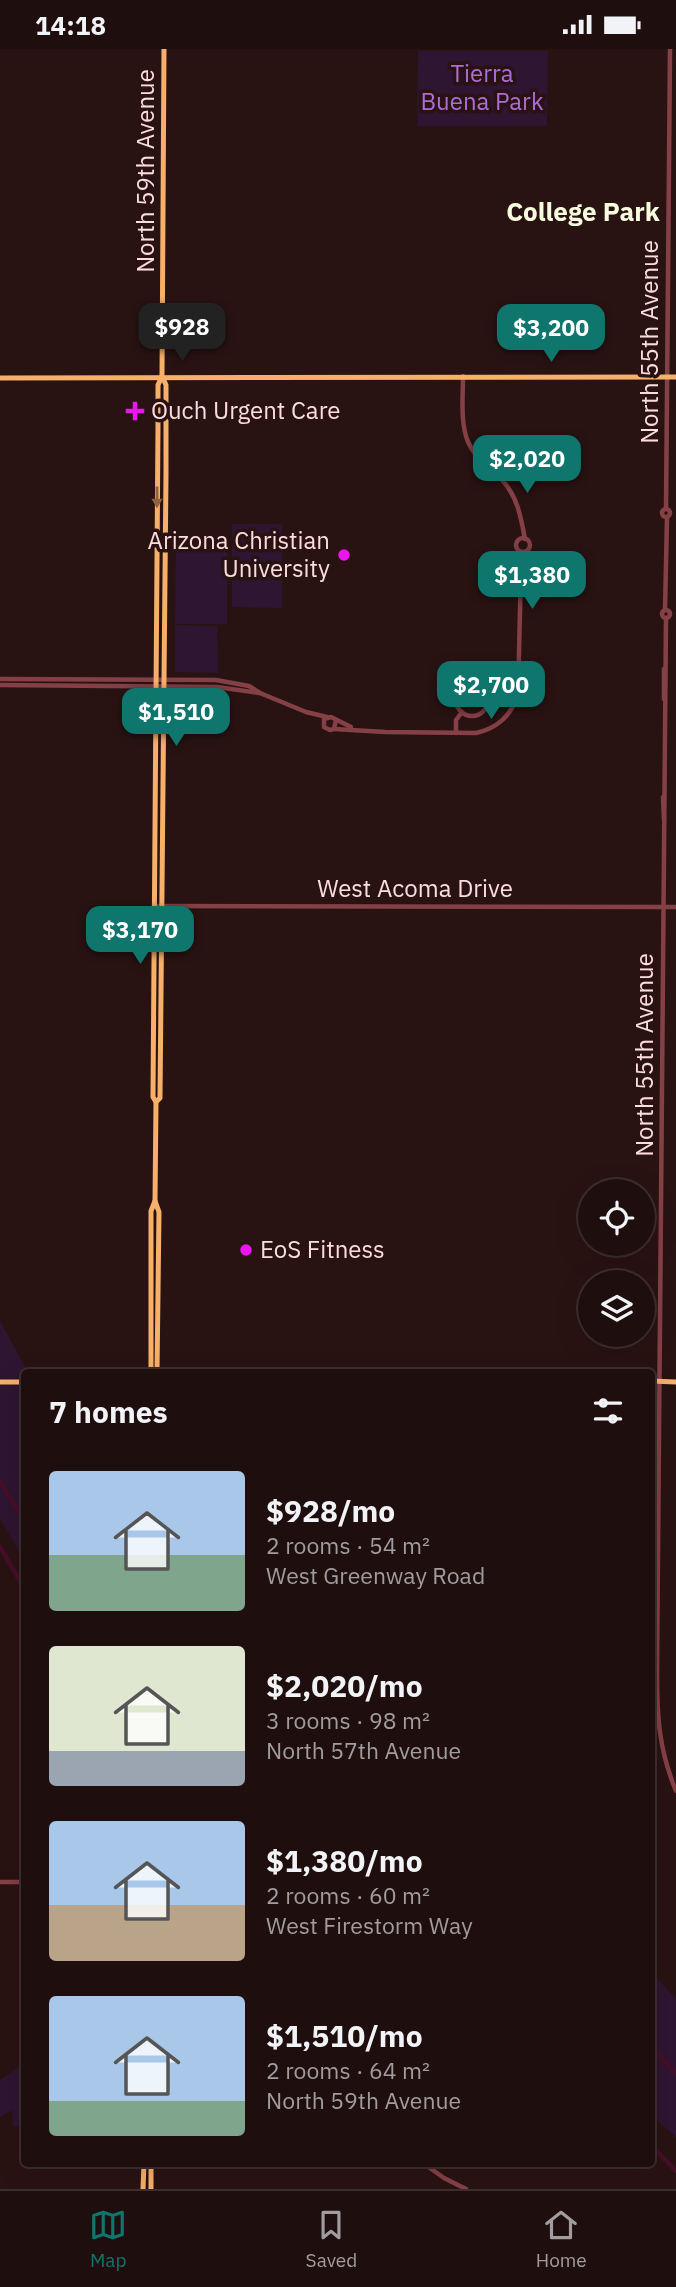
<!DOCTYPE html>
<meta charset="utf-8">
<style>
body{margin:0;font-family:"IBM Plex Sans",sans-serif;background:#271717;color:#f1f3f6;height:100vh;display:flex;flex-direction:column;font-size:26px;white-space:nowrap}
*{box-sizing:border-box;margin:0}
p{font-size:23px;color:#a19c9e}
.icon{flex:none;width:38px;height:38px;fill:none;stroke:currentColor;stroke-width:2;stroke-linecap:round;stroke-linejoin:round}
.map{position:relative;flex:1;overflow:hidden}
.side{position:absolute;left:21px;top:1320px;width:634px;height:798px;display:flex;flex-direction:column;background:#1f0e0e;border-radius:7px;box-shadow:0 7px 28px #0002,0 0 0 2px #3c2e2e}
.side>*{flex:none}
.controls{position:absolute;left:578px;top:1130px;display:grid;gap:14px}
.controls a{display:grid;place-items:center;width:77px;height:77px;border-radius:50%;background:#1f0e0e;box-shadow:0 7px 28px #0002,0 0 0 2px #3c2e2e;font-size:35px}
.price{position:absolute;translate:-50% -60px;padding:0 16px;border-radius:14px;background:#0f766e;color:#fff;font-size:23px;line-height:46px;filter:drop-shadow(0 2px 4px #0008)}
.price::after{content:'';position:absolute;left:50%;top:42px;width:21px;height:16px;margin-left:-10px;background:inherit;clip-path:polygon(0 0,100% 0,50% 100%)}
.price.active{background:#222;color:#fff}
ul{padding:0;list-style:none}
li{display:flex;align-items:center;gap:21px;height:175px;padding:0 28px}
li span{display:grid;place-items:center;flex:none;width:196px;height:140px;border-radius:7px;color:#555}
li>.icon{margin-inline-start:auto}
span .icon{width:84px;height:84px;fill:#fffc;stroke-width:1}
li b{font-size:30px}
h2{display:flex;justify-content:space-between;align-items:center;height:84px;padding:0 28px;font-size:30px}
.status{display:flex;justify-content:space-between;align-items:center;height:49px;padding:0 35px;background:#1f0e0e;direction:ltr}
.status svg{height:19px;fill:currentColor}
.menu{display:flex;justify-content:space-around;align-items:center;height:98px;border-top:2px solid #3c2e2e;background:#1f0e0e;font-size:19px;color:#a19c9e}
.menu a{display:grid;justify-items:center;gap:4px}
.menu .active{color:#0f766e}
.map>svg:first-child{display:block}
.green{fill:#2e1532}
.lines{fill:none;stroke-linecap:round;stroke-linejoin:round}
.stream{stroke:#450e29;stroke-width:2}
.canal{stroke:#450e29;stroke-width:4.5}
.minor{stroke:#854046;stroke-width:4.5}
.major{stroke:#f6b06a;stroke-width:5}
.oneway{fill:#90623e}
.poi-dot{fill:#ec14f1;stroke:#291312;stroke-width:2.5}
.labels{text-anchor:middle;stroke-width:7;stroke-linejoin:round;paint-order:stroke}
.park-label{font-size:24px;fill:#b06bda;stroke:#291312}
.street-label{font-size:24px;fill:#fddcdc;stroke:#291312}
.poi-label{font-size:24px;fill:#fddcdc;stroke:#291312;text-anchor:start}
.neighbourhood-label{font-size:26px;font-weight:bold;fill:#f6fdde;stroke:#291312}
</style>
<div class="status"><b>14:18</b><svg viewBox="0 0 49 12"><path d="M0 12V9h3v3zM5 12V6h3v6zM10 12V3h3v9zM15 12V0h3v12zM26 1h20v11H26zM47 4h2v5h-2z"/></svg></div>
<div class="map">
<svg width="676" height="2140" viewBox="0 0 676 2140">
<rect width="100%" height="100%" fill="#291312"/>
<!-- green -->
<g class="green">
<path d="M418,2H548L547,77H417Z"/>
<path d="M232,475H282V559L232,558Z"/>
<path d="M176,485H227V575H175Z"/>
<path d="M175,576L217,577L218,624L175,623Z"/>
<path d="M0,1272L28,1323H24V1511L0,1469Z"/>
<rect x="20" y="1849" width="4" height="47"/>
<path d="M651,1923L676,1950V2088L651,2066Z"/>
<path d="M24,2015V2077L13,2078L12,2061L0,2068V2031Z"/>
</g>
<g class="lines">
<!-- stream -->
<path class="stream" d="M18,1359L24,1356"/>
<!-- canal -->
<g class="canal">
<path d="M0,1433L24,1471"/>
<path d="M0,1498L24,1539"/>
<path d="M651,1996L676,2025"/>
<path d="M651,2096L676,2122"/>
</g>
<!-- minor -->
<g class="minor">
<path d="M463,327C463,349 460,373 468,393C475,409 489,418 501,430C517,446 521,468 525,490"/>
<circle cx="666" cy="464" r="4"/>
<path d="M666,460L670,0"/>
<circle cx="523" cy="496" r="7"/>
<circle cx="666" cy="565" r="4"/>
<path d="M665,561L667,469"/>
<path d="M666,569L657,1623C657,1668 659,1701 676,1742"/>
<path d="M0,630L216,631L249,637L260,644"/>
<circle cx="472" cy="651" r="16"/>
<path d="M0,636L217,638L260,644L306,663L327,668"/>
<path d="M486,643L492,636H519"/>
<path d="M664,650V620"/>
<path d="M336,671L334,680L330,681L324,678V670L331,668L351,678"/>
<path d="M334,680L385,683L476,684C498,679 510,667 518,647L521,518L527,503"/>
<path d="M456,684V671L462,663"/>
<path d="M663,748L664,771"/>
<path d="M154,857L676,858"/>
<path d="M0,1833H24"/>
<path d="M423,2114L444,2129L466,2140"/>
</g>
<!-- major -->
<g class="major">
<path d="M0,329L676,328"/>
<path d="M156,1053L160,1049L166,424V336L162,327"/>
<path d="M151,1323V1162L155,1152"/>
<path d="M157,1323L159,1163L155,1152L156,1053L153,1048L158,377V336L162,327L164,0"/>
<path d="M651,1332L676,1333"/>
<path d="M0,1333H24"/>
<path d="M143,2140L144,2114"/>
<path d="M151,2140V2114"/>
</g>
</g>
<!-- one-way arrows -->
<defs><path id="oneway-solid" d="M-6-.8H1V-3.2L6.5 0L1 3.2V.8H-6Z" transform="scale(1.75)"/></defs>
<use class="oneway" href="#oneway-solid" transform="translate(157 448) rotate(90)"/>
<!-- markers -->
<g class="poi-dot">
<path d="M131.5 351.5h7v7h7v7h-7v7h-7v-7h-7v-7h7z"/>
<circle cx="344" cy="506" r="7"/>
<circle cx="246" cy="1201" r="7"/>
</g>
<g class="labels">
<!-- park labels -->
<g class="park-label">
<text x="482" y="33">Tierra<tspan x="482" dy="28">Buena Park</tspan></text>
</g>
<!-- street labels -->
<g class="street-label">
<text transform="translate(146 122) rotate(-90)" y="8">North 59th Avenue</text>
<text transform="translate(650 293) rotate(-90)" y="8">North 55th Avenue</text>
<text x="415" y="848">West Acoma Drive</text>
<text transform="translate(645 1006) rotate(-90)" y="8">North 55th Avenue</text>
</g>
<!-- poi labels -->
<g class="poi-label">
<text x="151" y="370">Ouch Urgent Care</text>
<text x="330" y="500" text-anchor="end">Arizona Christian<tspan x="330" dy="28">University</tspan></text>
<text x="260" y="1209">EoS Fitness</text>
</g>
<!-- neighbourhood labels -->
<g class="neighbourhood-label">
<text x="583" y="172">College Park</text>
</g>
</g>
</svg>
<div class="controls">
<a><svg class="icon" aria-label="locate" viewBox="0 0 24 24"><circle cx="12" cy="12" r="6"/><path d="M12 2v4M12 18v4M2 12h4M18 12h4"/></svg></a>
<a><svg class="icon" aria-label="layers" viewBox="0 0 24 24"><path d="M12 4l9 5-9 5-9-5zM3 14l9 5 9-5"/></svg></a>
</div>
<b class="price active" style="left:182px;top:314px">$928</b>
<b class="price" style="left:551px;top:315px">$3,200</b>
<b class="price" style="left:527px;top:446px">$2,020</b>
<b class="price" style="left:532px;top:562px">$1,380</b>
<b class="price" style="left:491px;top:672px">$2,700</b>
<b class="price" style="left:176px;top:699px">$1,510</b>
<b class="price" style="left:140px;top:917px">$3,170</b>
<section class="side">
<h2>7 homes<svg class="icon" aria-label="filters" viewBox="0 0 24 24"><path d="M4 7h16M4 17h16"/><circle cx="9" cy="7" r="2"/><circle cx="15" cy="17" r="2"/></svg></h2>
<ul>
<li><span style="background:linear-gradient(#a9c7e8 60%,#7fa58c 0)"><svg class="icon" aria-label="home" viewBox="0 0 24 24"><path d="M3 11l9-7 9 7M6 9v11h12V9"/></svg></span><div><b>$928/mo</b><p>2 rooms · 54 m²</p><p>West Greenway Road</p></div></li>
<li><span style="background:linear-gradient(#dfe7d0 75%,#9aa5b1 0)"><svg class="icon" aria-label="home" viewBox="0 0 24 24"><path d="M3 11l9-7 9 7M6 9v11h12V9"/></svg></span><div><b>$2,020/mo</b><p>3 rooms · 98 m²</p><p>North 57th Avenue</p></div></li>
<li><span style="background:linear-gradient(#a9c7e8 60%,#b9a48a 0)"><svg class="icon" aria-label="home" viewBox="0 0 24 24"><path d="M3 11l9-7 9 7M6 9v11h12V9"/></svg></span><div><b>$1,380/mo</b><p>2 rooms · 60 m²</p><p>West Firestorm Way</p></div></li>
<li><span style="background:linear-gradient(#a9c7e8 75%,#7fa58c 0)"><svg class="icon" aria-label="home" viewBox="0 0 24 24"><path d="M3 11l9-7 9 7M6 9v11h12V9"/></svg></span><div><b>$1,510/mo</b><p>2 rooms · 64 m²</p><p>North 59th Avenue</p></div></li>
</ul>
</section>
</div>
<nav class="menu">
<a class="active"><svg class="icon" aria-label="map" viewBox="0 0 24 24"><path d="M3 6l6-2 6 2 6-2v14l-6 2-6-2-6 2zM9 4v14M15 6v14"/></svg>Map</a>
<a><svg class="icon" aria-label="saved" viewBox="0 0 24 24"><path d="M7 4h10v16l-5-4-5 4z"/></svg>Saved</a>
<a><svg class="icon" aria-label="home" viewBox="0 0 24 24"><path d="M3 11l9-7 9 7M6 9v11h12V9"/></svg>Home</a>
</nav>
